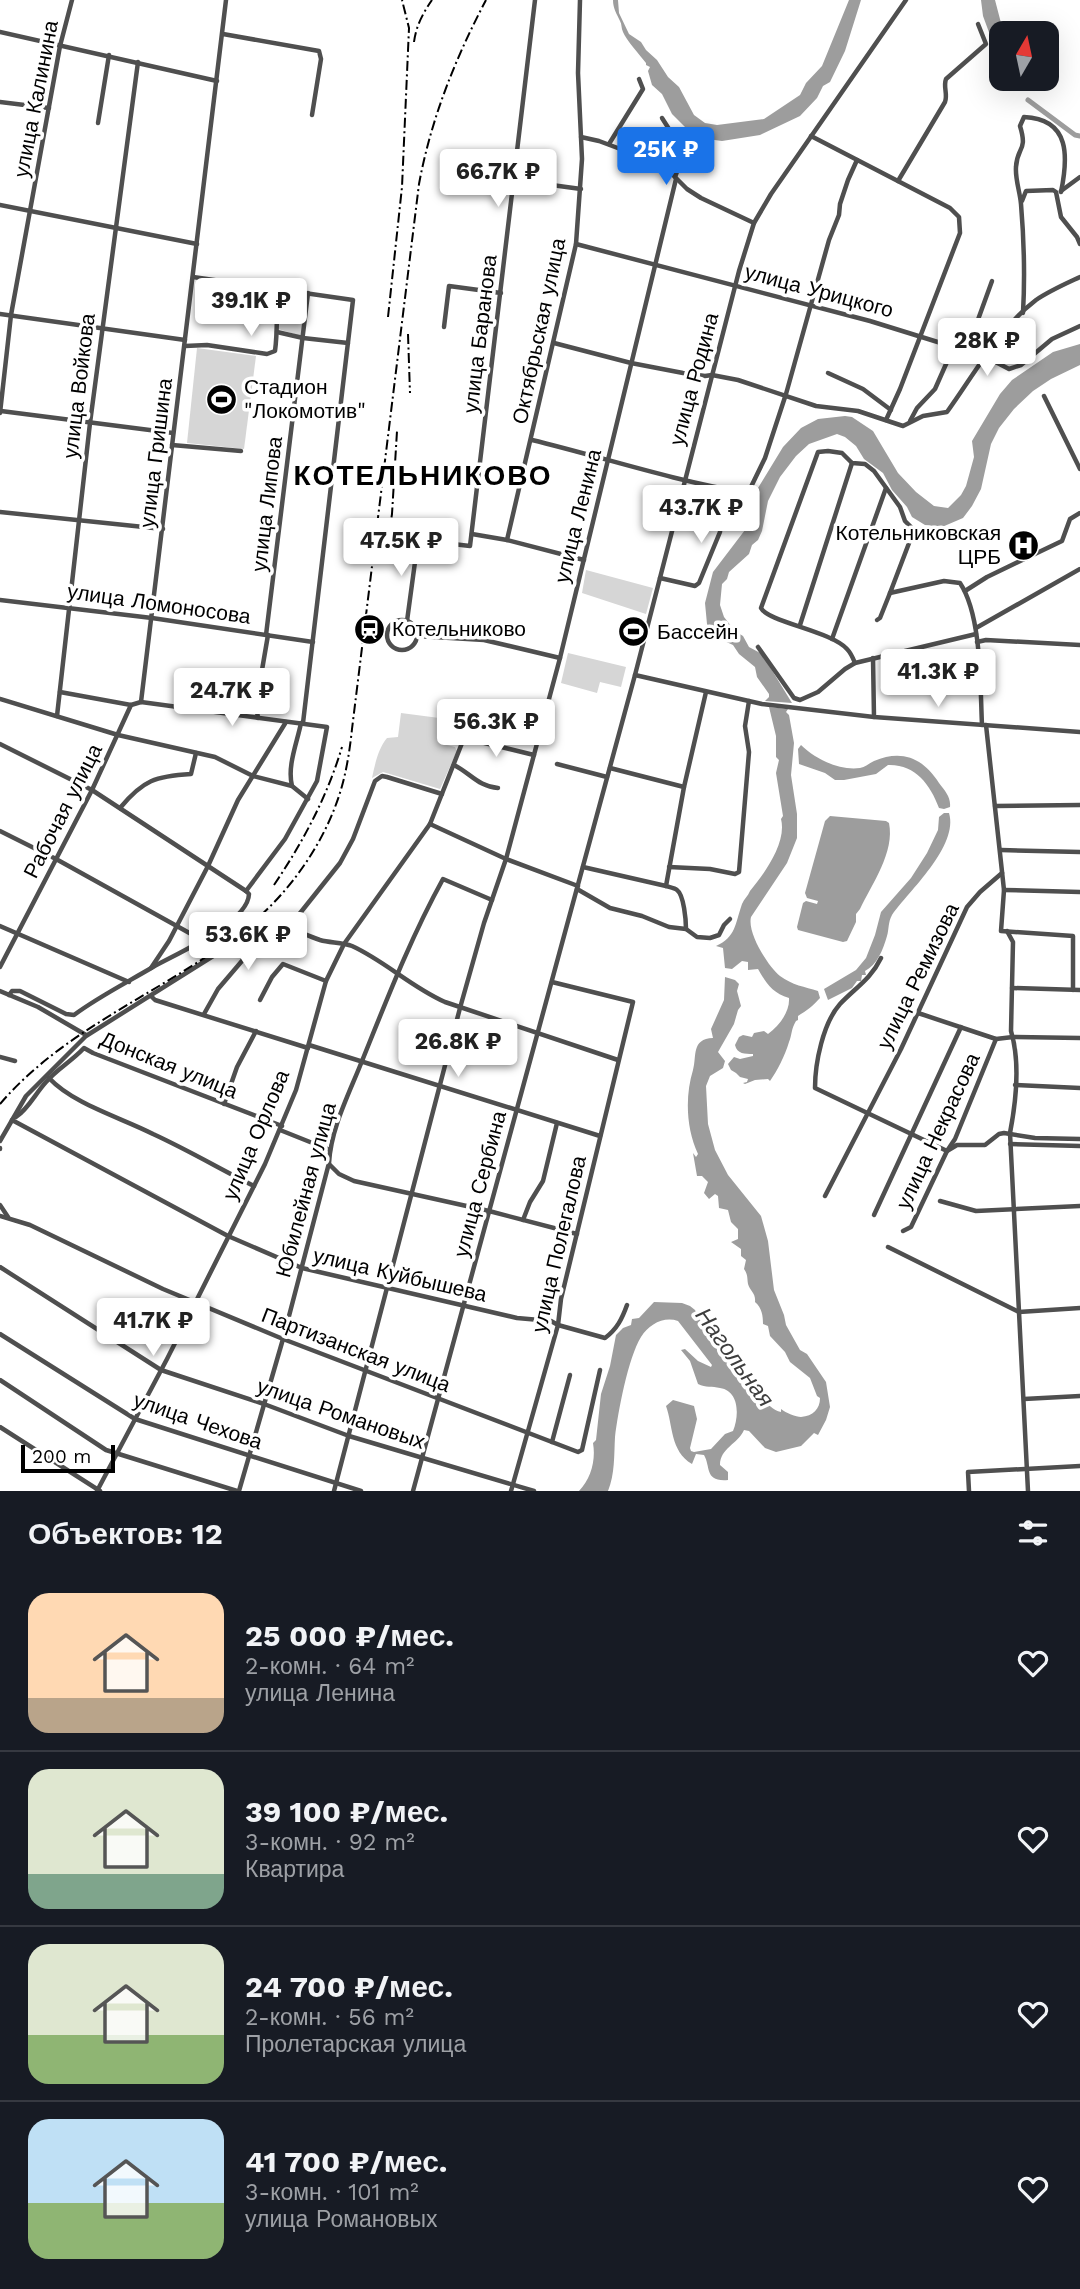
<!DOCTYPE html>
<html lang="ru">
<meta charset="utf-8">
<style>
body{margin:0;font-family:"Work Sans",sans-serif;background:#20242c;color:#f1f3f6;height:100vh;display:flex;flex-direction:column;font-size:26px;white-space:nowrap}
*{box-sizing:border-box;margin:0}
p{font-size:23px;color:#9ea1a6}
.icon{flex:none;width:38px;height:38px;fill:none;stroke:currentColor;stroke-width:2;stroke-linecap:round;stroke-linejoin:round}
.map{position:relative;height:1491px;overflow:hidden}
.details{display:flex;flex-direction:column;background:#171b24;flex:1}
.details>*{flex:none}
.needle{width:46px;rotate:9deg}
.buttons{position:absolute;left:989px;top:21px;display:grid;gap:14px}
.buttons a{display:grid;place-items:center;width:70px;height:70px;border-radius:14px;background:#171b24;box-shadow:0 7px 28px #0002;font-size:35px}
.scale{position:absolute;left:21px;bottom:18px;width:94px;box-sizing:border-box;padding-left:7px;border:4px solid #000;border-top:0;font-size:19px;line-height:24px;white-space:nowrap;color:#000;-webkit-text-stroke:5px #fff;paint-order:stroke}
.price{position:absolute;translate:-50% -60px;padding:0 16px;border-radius:7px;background:#fff;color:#222;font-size:23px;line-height:46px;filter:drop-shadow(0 2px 4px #0008)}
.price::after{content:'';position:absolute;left:50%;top:42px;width:21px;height:16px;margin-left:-10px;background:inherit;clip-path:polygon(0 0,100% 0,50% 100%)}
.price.active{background:#1a73e8;color:#fff}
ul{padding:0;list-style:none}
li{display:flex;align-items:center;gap:21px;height:175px;padding:0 28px}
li+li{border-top:2px solid #363941}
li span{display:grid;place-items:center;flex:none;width:196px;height:140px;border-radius:21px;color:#555}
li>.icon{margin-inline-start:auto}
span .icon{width:84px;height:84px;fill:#fffc;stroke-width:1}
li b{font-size:30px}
h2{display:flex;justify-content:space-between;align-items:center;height:84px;padding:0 28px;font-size:30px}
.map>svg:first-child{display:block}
.green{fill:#d6d6d6}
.water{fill:#9d9d9d}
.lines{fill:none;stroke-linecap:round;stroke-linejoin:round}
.river{stroke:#9d9d9d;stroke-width:5}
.minor{stroke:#4f4f4f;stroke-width:4.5}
.rail{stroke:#000;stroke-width:2;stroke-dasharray:10 3.5 2 3.5;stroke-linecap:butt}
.labels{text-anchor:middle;stroke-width:7;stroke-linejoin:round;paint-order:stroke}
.street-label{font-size:21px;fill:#000;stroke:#fff}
.poi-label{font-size:21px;fill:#000;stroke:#fff;text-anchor:start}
.water-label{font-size:23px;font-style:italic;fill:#3e3e3e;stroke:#fff}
.district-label{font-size:28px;font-weight:bold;letter-spacing:2px;fill:#000;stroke:#fff}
</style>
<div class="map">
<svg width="1080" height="1491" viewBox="0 0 1080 1491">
<rect width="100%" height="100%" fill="#fff"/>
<!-- green -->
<g class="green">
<path d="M283,292L299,294L306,298L301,336L278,329L279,294Z"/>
<path d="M197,348L256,356L244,449L187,443Z"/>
<path d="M586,570L653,588L646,614L582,593Z"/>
<path d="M568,653L626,667L621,687L600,682L597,693L561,683Z"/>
<path d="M401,713L447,719L443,744L455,747L457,751L440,789L383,772L372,778C375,764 378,749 387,738L398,737Z"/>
</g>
<!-- water -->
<g class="water">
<path d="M613,0H618L619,13L629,34L641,42L646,50L657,60L668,77L679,87L694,115L705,123L717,125L764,119L800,95L806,83L822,66L849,0H861L845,51L830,82L823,86L817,98L800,116L760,135L722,141L700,138L694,136L672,114L662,94L652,85L648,71L650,67L646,65V63C640,55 626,40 623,32C621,28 622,24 620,21C617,14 613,9 613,0Z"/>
<path d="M981,0H995L1001,23L1009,33H1001V76L997,54L983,16Z"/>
<path d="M1080,344V365L1051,379L1033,391L1014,409L999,428L991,444L981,489L972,506L963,518L942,527L925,525L912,517L907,507L892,490L883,473L864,459L856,446L845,437L837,434L809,444L796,456L780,477L768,501L762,531L758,540L752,545L749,554L729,572L727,579L722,584L720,605L724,617L735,631L743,636L749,647L762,654L792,703L765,701L769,697V694L757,677L755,667L739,654L733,645L720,639L711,631L707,624L705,603L713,572L745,530L758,488L783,447L801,428L818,419L845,416L852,417L873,431L898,473L916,492L934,506L948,508L961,495L966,486L974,457L972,441L1000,394L1012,380L1053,352Z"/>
<path d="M769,707L788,709L786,712L789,715L794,743L791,775L797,814V838L787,863L751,917C747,933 768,966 780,976C792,985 805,987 818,991L820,998C813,1006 806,1011 798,1016V1020L796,1021C791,1029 792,1035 789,1042C785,1056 777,1071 770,1081L768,1079L755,1080L745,1084L743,1083L747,1082L748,1079L740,1077L736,1073L731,1070L728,1064L734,1057L740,1059L753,1056V1054C745,1054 737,1054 735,1045L739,1037L743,1035L752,1037L754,1033L764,1031L768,1034C779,1026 790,1012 789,998C772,993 766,983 758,969L748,970V962L742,961L732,969L725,968L723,948L716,946C736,937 735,924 742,904C744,899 748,896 750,891C765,873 787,842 781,819L783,816L776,773L779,760L776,757V736Z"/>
<path d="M801,745C815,759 840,771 860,768C866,767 869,763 874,761C902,749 923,758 939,783C945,791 951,797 950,807L944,809L939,808C930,784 915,764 888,765L876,774L844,780H835L825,773L799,764L798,749Z"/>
<path d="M944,813H949C959,846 909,891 892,915C888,922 889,929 887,936C883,950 877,965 865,971L866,975H862L861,981H857L852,988L828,1000L824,989L856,970L866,958L875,935L881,912L911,878L927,853L938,830L939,817Z"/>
<path d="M830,816L886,821L889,823C895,852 872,884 860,909L856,914V922L847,941L843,942L798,930L797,927L803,903L806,901L817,904L818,901L807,898L805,893L825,821Z"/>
<path d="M725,977L735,980L739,984L737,991L741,1006L738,1010L734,1024L718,1052L725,1061L723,1068L710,1076L706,1086L708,1124L715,1150L728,1175L761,1216L768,1241L774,1290L784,1315L786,1325L800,1350L807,1354L826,1382L830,1407L826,1420L818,1435L814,1433L801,1446L776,1452L765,1448L749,1431L744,1430C738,1444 720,1448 720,1465L728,1472V1480C704,1482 711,1467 704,1455L696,1454L692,1464C670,1451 673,1425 666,1406L673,1400L694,1406L697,1419L690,1448L691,1451L694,1452L711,1449L725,1434L733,1431C739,1417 740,1391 720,1388C712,1386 706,1388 698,1384L690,1361L681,1350L685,1349L698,1361L711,1367L712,1365L678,1321C664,1316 649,1324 641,1337C628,1358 618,1412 615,1437C614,1455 615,1474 608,1491H579C591,1479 596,1460 593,1443L596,1440L601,1394L610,1366L616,1335L623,1328L631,1325L632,1319L639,1318L654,1302L682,1303L690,1306L695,1310L705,1330H710L708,1335L714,1339V1344L718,1349H721L720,1352L737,1367L747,1383L756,1392H760C763,1401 772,1410 781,1412V1409C786,1413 796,1417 801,1417C813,1416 820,1409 820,1398L817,1396L810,1378L790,1362L785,1352L770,1336L768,1326L763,1324C763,1316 762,1308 755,1302C756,1293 750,1291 748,1284C747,1277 748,1275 744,1269L746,1260L741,1256V1249L731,1242L738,1239V1229L731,1222L728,1210L719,1208L718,1196L715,1194L709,1199L704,1193L708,1182L702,1176H697L693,1153L696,1157L698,1154C686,1128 685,1096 693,1070C697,1056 691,1039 713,1038L711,1029L724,1000Z"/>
</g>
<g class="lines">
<!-- river -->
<path class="river" d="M1028,100L1075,135L1080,136"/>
<!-- minor -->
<g class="minor">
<path d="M0,32L217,81"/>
<path d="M223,34L319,51L321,59L312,115"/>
<path d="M0,102L49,108"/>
<path d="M662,118L669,129L688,143L675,177"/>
<path d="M98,123L109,55"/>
<path d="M811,136L950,208L959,217L960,233L900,389L886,420"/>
<path d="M581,137L599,141L663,165L687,189L701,198L754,223"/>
<path d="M688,143L711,151"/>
<path d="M609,144L643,89L639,79"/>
<path d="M515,180L581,189"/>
<path d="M898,181L945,102C948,94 943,87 946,79L986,44L978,24"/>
<path d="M1061,191L1080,177"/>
<path d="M1022,201L1026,191L1053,190L1056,192L1061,217L1077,237L1080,244"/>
<path d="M0,205L197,244"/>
<path d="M576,244L870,321L986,357L1009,369L1021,365L1052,339L1080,326"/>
<path d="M193,277L353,300L303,723"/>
<path d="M1023,313C1025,277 1024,240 1021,204C1020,192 1015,179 1016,167C1017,146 1028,152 1020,126L1024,117C1071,119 1068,158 1061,192"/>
<path d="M0,314L185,340"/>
<path d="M444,327L449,286L501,293"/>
<path d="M277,332L303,338L348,343"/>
<path d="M554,343L631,363L683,373L705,376L712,375L738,380L816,406L858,411L903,426L923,416L947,412C974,375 999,328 1036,300C1049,291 1065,284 1080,277"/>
<path d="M185,346L207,345L267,354L275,351C278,330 276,309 278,288"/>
<path d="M967,350L992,281"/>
<path d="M828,373L863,389L891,410"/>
<path d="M1044,396L1080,469"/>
<path d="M1,411L173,433"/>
<path d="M0,413L11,315L60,46L72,0"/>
<path d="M910,421L917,408L935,389L954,346"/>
<path d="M532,440C602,457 671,480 742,492L749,491L765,458L786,394L829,240L839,215L840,204L848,180L857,160"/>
<path d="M172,445L241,451"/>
<path d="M0,512L163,529"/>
<path d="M472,534L507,540L584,560"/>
<path d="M507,540L576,244L582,159L578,73L580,0"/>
<path d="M660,578L695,586L699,583L720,532L724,489"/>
<path d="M965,591L987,577L1062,541L1070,519L1080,513"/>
<path d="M0,600L152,618L313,642"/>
<path d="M877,620L880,618L890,593"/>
<circle cx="402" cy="635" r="15"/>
<path d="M407,621L418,540L470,546L535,0"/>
<path d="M800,625L852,463"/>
<path d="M976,628L1080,569"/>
<path d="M266,635L308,293"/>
<path d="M417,636L484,640L560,658"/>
<path d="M832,639L886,488"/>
<path d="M977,642L986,640L1080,645"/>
<path d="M758,647L794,698L800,700L818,692L845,669L855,663L976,634"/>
<path d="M873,658L874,717"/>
<path d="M855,663C853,658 851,653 847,649C831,631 768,622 761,608L818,452L828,451L842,453L852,463L865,464L874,471L900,507L905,521L914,530L890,593L944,581L960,583C982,616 980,686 982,725"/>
<path d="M635,675L762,704L874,717L1080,732"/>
<path d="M60,692L131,705L141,702L327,727L317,781L285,839L246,891"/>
<path d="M0,699L118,735L215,757L253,776L292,786L308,799"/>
<path d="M141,702L226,0"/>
<path d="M57,716L90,423L138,62"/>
<path d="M258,718L256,705L268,635"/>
<path d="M986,725L1004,890L1001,931L1073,936V990"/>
<path d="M464,738L534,755"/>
<path d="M0,744L92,790L246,891"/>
<path d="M557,764L607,777"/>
<path d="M454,765C470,773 479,787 498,788"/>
<path d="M610,768L684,787"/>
<path d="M292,786C287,766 297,743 301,723"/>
<path d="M995,806L1080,805"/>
<path d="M120,808C143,780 156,776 191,774L196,753"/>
<path d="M430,824L506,859L578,886"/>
<path d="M0,831L56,859L202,940"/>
<path d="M1001,850L1080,852"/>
<path d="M583,867L666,886"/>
<path d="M669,867L710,869L735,874L739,872L749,752L745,726L749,701"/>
<path d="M577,889L610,908L642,916L669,927L686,929L697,937L710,938L719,935L724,925L730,919"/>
<path d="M1004,890L1080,892"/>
<path d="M0,926L129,982"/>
<path d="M289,927L340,863L353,839L375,781L382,776L387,777L442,794"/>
<path d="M686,929C686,921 684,895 677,890C675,888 669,887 666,886L684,787L706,692"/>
<path d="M1007,931L1013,942L1011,1031C1020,1061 1016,1102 1010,1133L1028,1491"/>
<path d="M881,958C871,979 855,988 840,1004C823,1023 815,1063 815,1088L947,1151L957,1145H985L999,1134L1004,1133L1035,1138L1080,1139"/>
<path d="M0,967L92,790L131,705"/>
<path d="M151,968L169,941L208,866L238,800L286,722"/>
<path d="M1012,988L1080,990"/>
<path d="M0,991L38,1007L86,1035"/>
<path d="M9,995L12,991H20L66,1014L74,1015C98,997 126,983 153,967C176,954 248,923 249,894L246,891"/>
<path d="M151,996L155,1000L308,1048"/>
<path d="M260,1000L272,977L283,964L326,981"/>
<path d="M918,1013L996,1039L1013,1037L1080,1038"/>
<path d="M204,1014L218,989L259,941L253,931"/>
<path d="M309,1045L600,1136"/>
<path d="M0,1057L15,1061"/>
<path d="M49,1078C73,1104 122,1118 153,1134C188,1150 220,1169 254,1186"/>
<path d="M1015,1085L1080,1088"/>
<path d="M224,1104L237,1067L256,1031"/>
<path d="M16,1117C29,1108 35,1094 46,1082C57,1069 72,1061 84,1048L93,1053L282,1126"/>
<path d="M12,1120L228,1236L302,1268L517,1318L551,1321L558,1325L605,1338C617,1329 622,1319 627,1305"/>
<path d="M280,1130L330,1150"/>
<path d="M0,1141L26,1096L86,1036L253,931C283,919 293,931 320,940C330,943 342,942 352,946C385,961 411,987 445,1002L618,1060"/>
<path d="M1010,1144L1080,1146"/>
<path d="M0,1148V1149"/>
<path d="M329,1164L339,1174L354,1181L489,1211L577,1234"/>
<path d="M825,1196L901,1049L967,907L980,892L1002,873"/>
<path d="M940,1201L976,1211L1080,1206"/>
<path d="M0,1205L8,1217"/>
<path d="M874,1215L961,1027"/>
<path d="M0,1216L30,1225L163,1289L283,1339L578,1452L582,1450L600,1370"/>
<path d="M523,1220L530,1202L543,1181L557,1123"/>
<path d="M903,1231L911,1227L947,1151L955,1139L996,1039"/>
<path d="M888,1247L1019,1312L1080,1308"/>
<path d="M0,1267L161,1370L264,1404L349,1436L534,1491"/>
<path d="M0,1334L135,1419L361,1491"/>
<path d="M0,1380L106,1450L237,1491"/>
<path d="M1024,1399L1080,1396"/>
<path d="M0,1427L100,1491"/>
<path d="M552,1442L570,1375"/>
<path d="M97,1491L167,1359L265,1164L296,1090L326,981L344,944L430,824L464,738L473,702"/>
<path d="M239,1491L283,1339L329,1163C331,1128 349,1094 362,1061C387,999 411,937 443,879L492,900"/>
<path d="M334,1491L460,1008L484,923L506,859L560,658L676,179"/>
<path d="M413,1491L635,675L739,271L754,223L771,194L906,0"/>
<path d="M511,1491L558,1325L561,1299L633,1002L552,982"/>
<path d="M969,1491L968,1472L1080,1466"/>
</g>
<!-- rail -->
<g class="rail">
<path d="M414,42C416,26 423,13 432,0"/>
<path d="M388,317L402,187L409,28L402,0"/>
<path d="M408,334L410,393"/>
<path d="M386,555L392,514L397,431"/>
<path d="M274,885C303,842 327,797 342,747"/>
<path d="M0,1104C66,1027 162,993 241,932C287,897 326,843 342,786C347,768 350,748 352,729L419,184C431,119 455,59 486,0"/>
</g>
</g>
<!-- icons -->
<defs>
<symbol id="stadium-disc" viewBox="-11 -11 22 22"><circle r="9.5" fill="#000" stroke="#fff"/><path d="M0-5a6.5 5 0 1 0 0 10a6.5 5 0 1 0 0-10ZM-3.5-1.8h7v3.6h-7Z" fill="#fff"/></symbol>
<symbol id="hospital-disc" viewBox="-11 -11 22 22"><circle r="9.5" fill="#000" stroke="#fff"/><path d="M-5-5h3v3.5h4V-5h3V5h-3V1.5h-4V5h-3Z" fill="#fff"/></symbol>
<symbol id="station-disc" viewBox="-11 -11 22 22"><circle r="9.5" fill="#000" stroke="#fff"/><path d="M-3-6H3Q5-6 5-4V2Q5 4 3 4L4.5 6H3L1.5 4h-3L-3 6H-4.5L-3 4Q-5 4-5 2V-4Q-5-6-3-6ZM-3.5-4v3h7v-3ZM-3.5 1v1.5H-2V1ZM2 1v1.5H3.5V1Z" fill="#fff"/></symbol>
</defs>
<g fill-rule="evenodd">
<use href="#stadium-disc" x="204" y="382" width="35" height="35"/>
<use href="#hospital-disc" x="1006" y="528" width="35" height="35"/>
<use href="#station-disc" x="352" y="612" width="35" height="35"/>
<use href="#stadium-disc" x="616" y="614" width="35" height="35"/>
</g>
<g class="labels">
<!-- street labels -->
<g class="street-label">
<text transform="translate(36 99) rotate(-79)" y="7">улица Калинина</text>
<text transform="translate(819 291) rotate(15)" y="7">улица Урицкого</text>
<text transform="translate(539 331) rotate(-78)" y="7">Октябрьская улица</text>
<text transform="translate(480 334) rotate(-83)" y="7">улица Баранова</text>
<text transform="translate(694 379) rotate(-75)" y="7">улица Родина</text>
<text transform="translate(79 386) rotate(-83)" y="7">улица Войкова</text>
<text transform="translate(156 453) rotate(-83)" y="7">улица Гришина</text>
<text transform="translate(267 504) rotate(-83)" y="7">улица Липова</text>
<text transform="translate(578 516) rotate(-76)" y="7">улица Ленина</text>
<text transform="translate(159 604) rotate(8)" y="7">улица Ломоносова</text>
<text transform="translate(63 811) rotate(-63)" y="7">Рабочая улица</text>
<text transform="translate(918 976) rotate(-64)" y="7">улица Ремизова</text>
<text transform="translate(169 1065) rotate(22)" y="7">Донская улица</text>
<text transform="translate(938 1131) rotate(-65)" y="7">улица Некрасова</text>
<text transform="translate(256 1135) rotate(-67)" y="7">улица Орлова</text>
<text transform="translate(480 1184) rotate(-75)" y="7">улица Сербина</text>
<text transform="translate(306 1190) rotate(-75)" y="7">Юбилейная улица</text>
<text transform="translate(559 1244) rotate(-77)" y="7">улица Полегалова</text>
<text transform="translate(400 1275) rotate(13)" y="7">улица Куйбышева</text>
<text transform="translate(356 1350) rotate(21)" y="7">Партизанская улица</text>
<text transform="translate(341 1414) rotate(19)" y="7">улица Романовых</text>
<text transform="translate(198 1421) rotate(19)" y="7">улица Чехова</text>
</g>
<!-- poi labels -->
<g class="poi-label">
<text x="244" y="394">Стадион<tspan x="244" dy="24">"Локомотив"</tspan></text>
<text x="1001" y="540" text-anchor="end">Котельниковская<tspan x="1001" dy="24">ЦРБ</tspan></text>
<text x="392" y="636">Котельниково</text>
<text x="657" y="639">Бассейн</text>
</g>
<!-- water labels -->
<g class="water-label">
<text transform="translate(735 1357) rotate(54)" y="8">Нагольная</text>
</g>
<!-- district labels -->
<g class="district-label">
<text x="423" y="485">КОТЕЛЬНИКОВО</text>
</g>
</g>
</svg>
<div class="buttons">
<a><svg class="needle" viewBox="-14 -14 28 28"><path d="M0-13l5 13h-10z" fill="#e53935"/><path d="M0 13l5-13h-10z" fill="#9ea1a6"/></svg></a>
</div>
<div class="scale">200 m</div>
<b class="price active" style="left:666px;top:187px">25K ₽</b>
<b class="price" style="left:498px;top:209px">66.7K ₽</b>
<b class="price" style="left:251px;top:338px">39.1K ₽</b>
<b class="price" style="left:987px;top:378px">28K ₽</b>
<b class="price" style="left:701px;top:545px">43.7K ₽</b>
<b class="price" style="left:401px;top:578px">47.5K ₽</b>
<b class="price" style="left:938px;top:709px">41.3K ₽</b>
<b class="price" style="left:232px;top:728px">24.7K ₽</b>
<b class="price" style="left:496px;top:759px">56.3K ₽</b>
<b class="price" style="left:248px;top:972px">53.6K ₽</b>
<b class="price" style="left:458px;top:1079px">26.8K ₽</b>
<b class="price" style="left:153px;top:1358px">41.7K ₽</b>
</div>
<section class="details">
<h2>Объектов: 12<svg class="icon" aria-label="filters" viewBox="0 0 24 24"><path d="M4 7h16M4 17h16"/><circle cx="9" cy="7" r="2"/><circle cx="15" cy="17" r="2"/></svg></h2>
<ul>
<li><span style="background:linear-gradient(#ffd9b3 75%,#b9a48a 0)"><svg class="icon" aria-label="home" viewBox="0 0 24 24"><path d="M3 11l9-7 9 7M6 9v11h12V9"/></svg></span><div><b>25 000 ₽/мес.</b><p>2-комн. · 64 m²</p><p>улица Ленина</p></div><svg class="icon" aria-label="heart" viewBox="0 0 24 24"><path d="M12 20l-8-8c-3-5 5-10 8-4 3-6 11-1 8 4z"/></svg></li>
<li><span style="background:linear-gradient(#dfe7d0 75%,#7fa58c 0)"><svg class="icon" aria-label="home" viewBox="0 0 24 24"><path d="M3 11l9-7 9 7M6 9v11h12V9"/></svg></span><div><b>39 100 ₽/мес.</b><p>3-комн. · 92 m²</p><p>Квартира</p></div><svg class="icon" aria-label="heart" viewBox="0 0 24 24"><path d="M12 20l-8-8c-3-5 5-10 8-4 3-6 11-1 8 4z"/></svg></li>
<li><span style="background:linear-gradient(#dfe7d0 65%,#8fb573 0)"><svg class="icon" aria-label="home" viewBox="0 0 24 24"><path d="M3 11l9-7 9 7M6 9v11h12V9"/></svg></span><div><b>24 700 ₽/мес.</b><p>2-комн. · 56 m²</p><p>Пролетарская улица</p></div><svg class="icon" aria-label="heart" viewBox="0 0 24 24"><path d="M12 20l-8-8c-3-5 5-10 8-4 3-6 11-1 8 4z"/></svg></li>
<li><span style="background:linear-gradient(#bfe0f5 60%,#8fb573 0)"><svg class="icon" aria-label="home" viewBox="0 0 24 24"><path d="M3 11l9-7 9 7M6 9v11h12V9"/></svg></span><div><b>41 700 ₽/мес.</b><p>3-комн. · 101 m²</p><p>улица Романовых</p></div><svg class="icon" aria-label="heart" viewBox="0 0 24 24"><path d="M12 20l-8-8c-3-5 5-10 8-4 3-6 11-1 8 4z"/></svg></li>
</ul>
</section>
